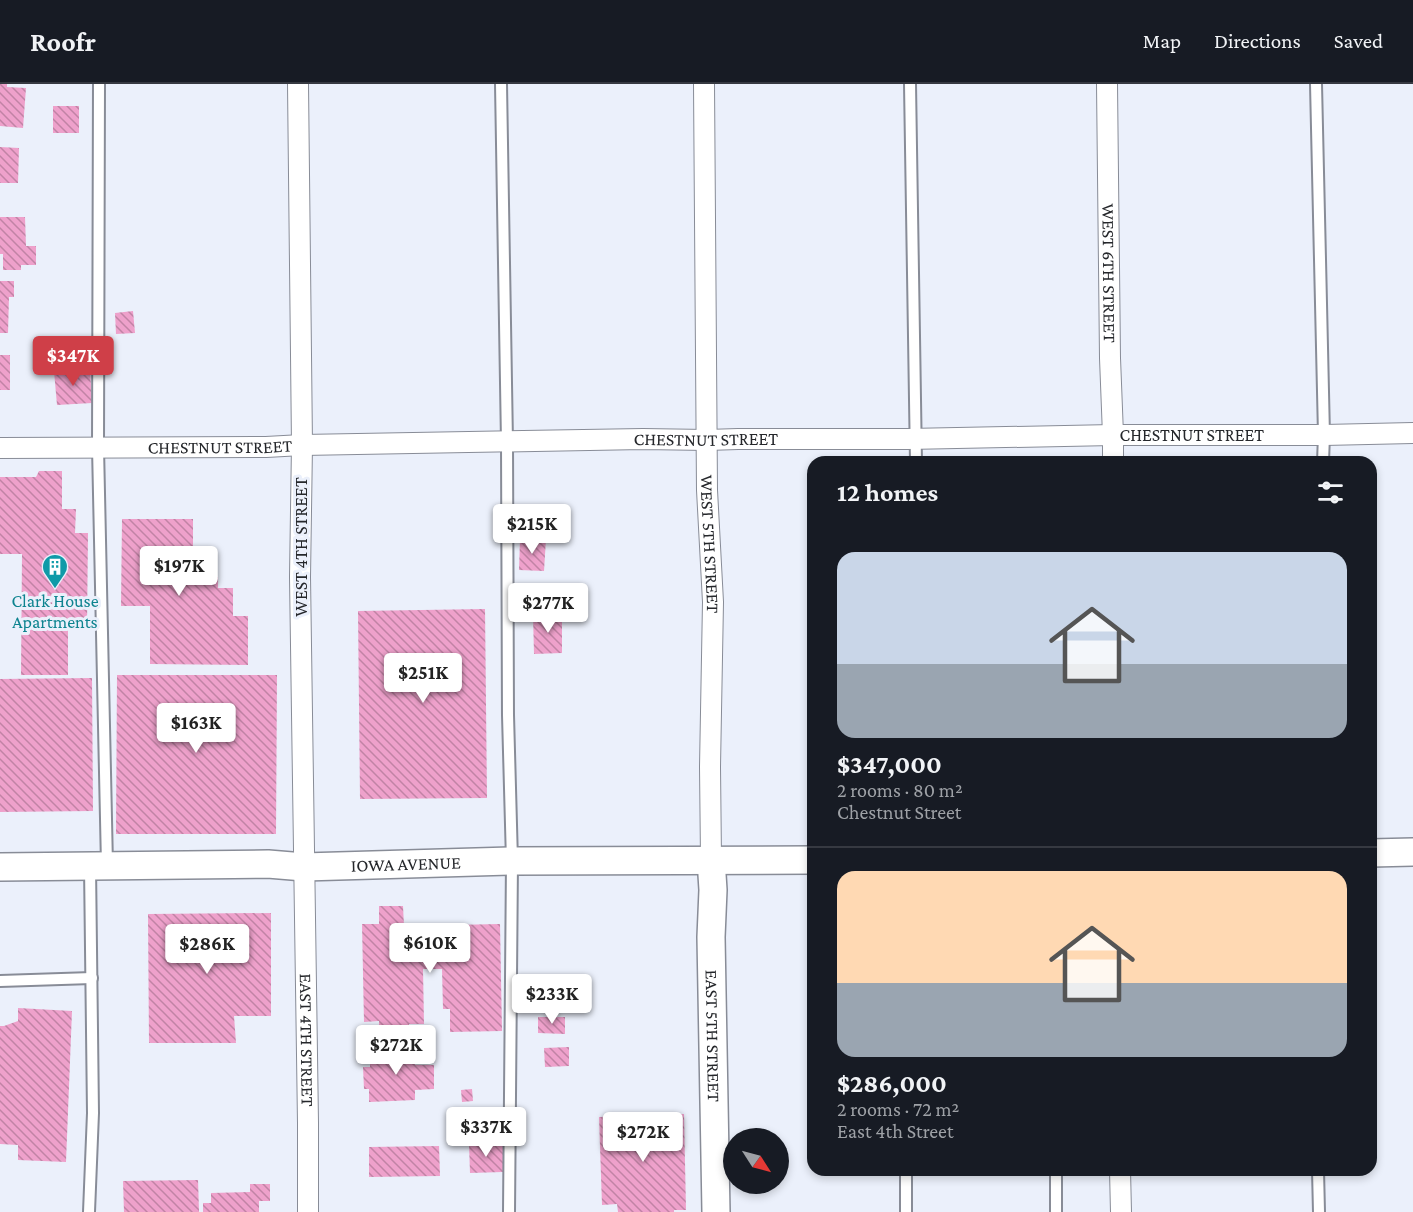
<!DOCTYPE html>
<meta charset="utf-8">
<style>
body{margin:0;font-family:"Crimson Pro",serif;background:#242831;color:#f1f3f6;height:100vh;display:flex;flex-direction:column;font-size:22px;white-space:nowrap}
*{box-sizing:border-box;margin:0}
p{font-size:20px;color:#9ea1a6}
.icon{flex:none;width:33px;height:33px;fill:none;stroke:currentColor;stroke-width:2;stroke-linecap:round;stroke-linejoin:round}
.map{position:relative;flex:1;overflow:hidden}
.panel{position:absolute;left:807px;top:372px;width:570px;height:720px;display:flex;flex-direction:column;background:#171b24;border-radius:18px;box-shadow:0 3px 9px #0003}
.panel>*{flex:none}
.needle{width:39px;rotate:126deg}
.fabs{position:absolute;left:723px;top:1044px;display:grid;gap:12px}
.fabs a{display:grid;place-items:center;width:66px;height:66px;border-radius:50%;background:#171b24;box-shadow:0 3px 9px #0003;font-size:30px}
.price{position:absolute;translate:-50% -51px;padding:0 14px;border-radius:6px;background:#fff;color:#222;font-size:20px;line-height:39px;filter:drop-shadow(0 2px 3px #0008)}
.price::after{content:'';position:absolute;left:50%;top:36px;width:18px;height:14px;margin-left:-9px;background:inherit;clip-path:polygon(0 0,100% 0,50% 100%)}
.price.current{background:#cf3f48;color:#fff}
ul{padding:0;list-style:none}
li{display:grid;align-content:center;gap:12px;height:318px;padding:0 30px}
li+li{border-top:2px solid #363941}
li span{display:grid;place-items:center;height:186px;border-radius:18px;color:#555}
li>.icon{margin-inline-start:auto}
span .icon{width:108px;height:108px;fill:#fffc;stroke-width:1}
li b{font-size:26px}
h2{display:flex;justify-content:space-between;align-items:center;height:72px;padding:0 30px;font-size:26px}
header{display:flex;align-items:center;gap:36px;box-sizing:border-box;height:84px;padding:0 30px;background:#171b24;border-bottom:2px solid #363941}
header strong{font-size:28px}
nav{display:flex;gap:33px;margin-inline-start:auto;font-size:21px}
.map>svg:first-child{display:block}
.building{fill:url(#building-back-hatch)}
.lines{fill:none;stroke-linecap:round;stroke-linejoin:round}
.lane-casing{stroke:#888c97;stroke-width:14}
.street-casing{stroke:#888c97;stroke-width:22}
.secondary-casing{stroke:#888c97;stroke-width:30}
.lane{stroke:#fff;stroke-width:10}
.street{stroke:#fff;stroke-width:20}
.secondary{stroke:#fff;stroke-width:27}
.labels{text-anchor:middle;stroke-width:6;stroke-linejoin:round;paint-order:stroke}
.street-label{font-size:18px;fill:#25272b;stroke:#ebf0fb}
.culture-label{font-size:18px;fill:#0d838f;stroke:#ebf0fb}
</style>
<header>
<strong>Roofr</strong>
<nav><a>Map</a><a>Directions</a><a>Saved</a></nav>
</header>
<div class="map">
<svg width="1413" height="1128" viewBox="0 0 1413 1128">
<defs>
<pattern id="building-back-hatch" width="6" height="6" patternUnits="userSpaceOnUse" patternTransform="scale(1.5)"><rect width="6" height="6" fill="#eea1cb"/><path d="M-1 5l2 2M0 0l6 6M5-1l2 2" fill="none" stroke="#c183a5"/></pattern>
</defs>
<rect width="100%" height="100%" fill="#ebf0fb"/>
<!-- building -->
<g class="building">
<path d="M0,0H7V3L26,4L23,44L0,42Z"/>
<rect x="53" y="22" width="26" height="27"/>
<path d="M0,63L19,64L18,99H0Z"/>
<path d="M0,133H25L26,162H36V181H21V186H3V170H0Z"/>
<path d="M0,197H14V213H9L8,249H0Z"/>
<path d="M133,227L135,249L116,250L115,229Z"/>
<rect x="0" y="271" width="10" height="35"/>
<path d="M90,284L92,319L57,321L54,287Z"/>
<path d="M39,387H62V425H76L75,449H88L87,542H68V591H21L22,470H0V393H36Z"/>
<path d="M122,435H193V493H218V504H233V532H248V581L150,580V522H121Z"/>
<path d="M520,455H546L544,487L519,486Z"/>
<path d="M485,525L487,714L360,715L358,527Z"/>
<path d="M533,530H562V569L534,570Z"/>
<path d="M117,591H277L276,750H116Z"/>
<path d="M92,594L93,727L0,728V595Z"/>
<path d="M379,822H403L404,842L500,840L502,947L450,948V925H443L442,885H423L424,940H409V958H379V937L364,938L362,840H379Z"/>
<path d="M271,829V932H234L236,959H149L148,830Z"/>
<path d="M18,924L72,927L66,1078L18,1076V1061L0,1060V942H4L18,937Z"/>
<path d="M538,933H565V950L538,949Z"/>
<path d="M569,963V982L545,983L544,964Z"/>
<path d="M415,965V981H434V1005L415,1006V1016L369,1018V1005H364L363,983H370V966Z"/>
<path d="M472,1005L473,1017L462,1018L461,1006Z"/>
<path d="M684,1030L686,1126H674V1128H618L617,1120L602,1121L599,1033Z"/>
<path d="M503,1059V1088L470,1089L469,1060Z"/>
<path d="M439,1062L440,1092L369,1093V1063Z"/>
<path d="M198,1096L199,1128H124L123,1097Z"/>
<path d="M250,1100H270V1117H259V1128H203V1119H211V1109L250,1108Z"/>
</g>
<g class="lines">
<defs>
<g id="lane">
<path d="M99,0L98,363L107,781"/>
<path d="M501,0L507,358L508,631L512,777L509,1128"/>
<path d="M910,0L916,378"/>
<path d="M1316,0L1324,351L1323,378"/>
<path d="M0,897L92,894"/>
<path d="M906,1086V1128"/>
<path d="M1056,1086V1128"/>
<path d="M1318,1086L1319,1128"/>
<path d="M89,1128L93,1029L90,782"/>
</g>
<g id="street">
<path id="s1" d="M298,0L302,361L300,493L308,1039V1128"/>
<path id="s2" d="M704,0L707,406L713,518L710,683L711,775"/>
<path id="s3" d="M1107,0L1110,274L1113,351V378"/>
<path id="s4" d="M0,364L266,363L302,361L643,355L707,356L738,355H908L1113,351H1324L1413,349"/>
<path d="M1120,1086L1121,1128"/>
</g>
<g id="secondary">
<path d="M1371,769L1413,768"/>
<path id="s5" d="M711,775L713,806L711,853L716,1128"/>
<path id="s6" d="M0,783L268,780L304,783L512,777L813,776"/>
</g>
</defs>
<!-- lane casing -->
<use href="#lane" class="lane-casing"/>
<!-- street casing -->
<use href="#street" class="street-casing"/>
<!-- secondary casing -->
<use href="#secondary" class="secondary-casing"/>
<!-- lane -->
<use href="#lane" class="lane"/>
<!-- street -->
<use href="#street" class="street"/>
<!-- secondary -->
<use href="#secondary" class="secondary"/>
</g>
<!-- icons -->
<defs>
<symbol id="building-pin" viewBox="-11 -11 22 30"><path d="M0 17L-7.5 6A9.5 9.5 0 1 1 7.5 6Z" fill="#0f9aa8" stroke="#ebf0fb"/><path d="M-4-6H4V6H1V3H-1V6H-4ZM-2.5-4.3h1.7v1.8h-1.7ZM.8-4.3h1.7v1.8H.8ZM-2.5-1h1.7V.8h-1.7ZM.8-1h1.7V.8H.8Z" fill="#fff"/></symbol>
</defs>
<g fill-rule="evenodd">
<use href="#building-pin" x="40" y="468" width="30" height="40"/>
</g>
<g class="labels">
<!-- street labels -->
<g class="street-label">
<text dy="6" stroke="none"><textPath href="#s3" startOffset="189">WEST 6TH STREET</textPath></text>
<text dy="6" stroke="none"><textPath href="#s4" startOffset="1192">CHESTNUT STREET</textPath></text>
<text dy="6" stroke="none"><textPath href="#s4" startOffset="706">CHESTNUT STREET</textPath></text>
<text dy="6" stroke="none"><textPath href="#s4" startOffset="220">CHESTNUT STREET</textPath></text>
<text dy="6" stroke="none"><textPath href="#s2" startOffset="460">WEST 5TH STREET</textPath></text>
<text transform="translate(301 463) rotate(-90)" y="6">WEST 4TH STREET</text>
<text dy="6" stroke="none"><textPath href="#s6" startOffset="406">IOWA AVENUE</textPath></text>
<text dy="6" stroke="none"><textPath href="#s5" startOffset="177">EAST 5TH STREET</textPath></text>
<text dy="6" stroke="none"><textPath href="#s1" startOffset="956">EAST 4TH STREET</textPath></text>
</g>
<!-- culture labels -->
<g class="culture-label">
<text x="55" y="523">Clark House<tspan x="55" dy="21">Apartments</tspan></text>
</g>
</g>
</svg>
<div class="fabs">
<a><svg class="needle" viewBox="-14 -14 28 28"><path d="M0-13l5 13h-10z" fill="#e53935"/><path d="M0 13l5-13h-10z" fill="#9ea1a6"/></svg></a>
</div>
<b class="price current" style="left:73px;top:303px">$347K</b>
<b class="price" style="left:532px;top:471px">$215K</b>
<b class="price" style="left:179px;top:513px">$197K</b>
<b class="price" style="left:548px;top:550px">$277K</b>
<b class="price" style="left:423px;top:620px">$251K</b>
<b class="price" style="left:196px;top:670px">$163K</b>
<b class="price" style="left:430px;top:890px">$610K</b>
<b class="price" style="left:207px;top:891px">$286K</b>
<b class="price" style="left:552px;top:941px">$233K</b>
<b class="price" style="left:396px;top:992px">$272K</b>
<b class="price" style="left:486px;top:1074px">$337K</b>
<b class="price" style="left:643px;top:1079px">$272K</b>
<section class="panel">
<h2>12 homes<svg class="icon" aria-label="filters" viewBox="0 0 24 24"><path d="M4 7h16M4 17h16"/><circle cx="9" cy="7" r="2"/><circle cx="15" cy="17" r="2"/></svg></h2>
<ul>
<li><span style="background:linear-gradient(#c9d6e8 60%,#9aa5b1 0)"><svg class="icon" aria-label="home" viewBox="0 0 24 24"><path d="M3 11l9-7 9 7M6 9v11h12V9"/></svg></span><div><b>$347,000</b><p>2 rooms · 80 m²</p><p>Chestnut Street</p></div></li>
<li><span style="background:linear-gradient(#ffd9b3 60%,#9aa5b1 0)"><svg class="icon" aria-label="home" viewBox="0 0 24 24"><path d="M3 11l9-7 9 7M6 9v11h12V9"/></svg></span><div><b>$286,000</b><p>2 rooms · 72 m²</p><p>East 4th Street</p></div></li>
</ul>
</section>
</div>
